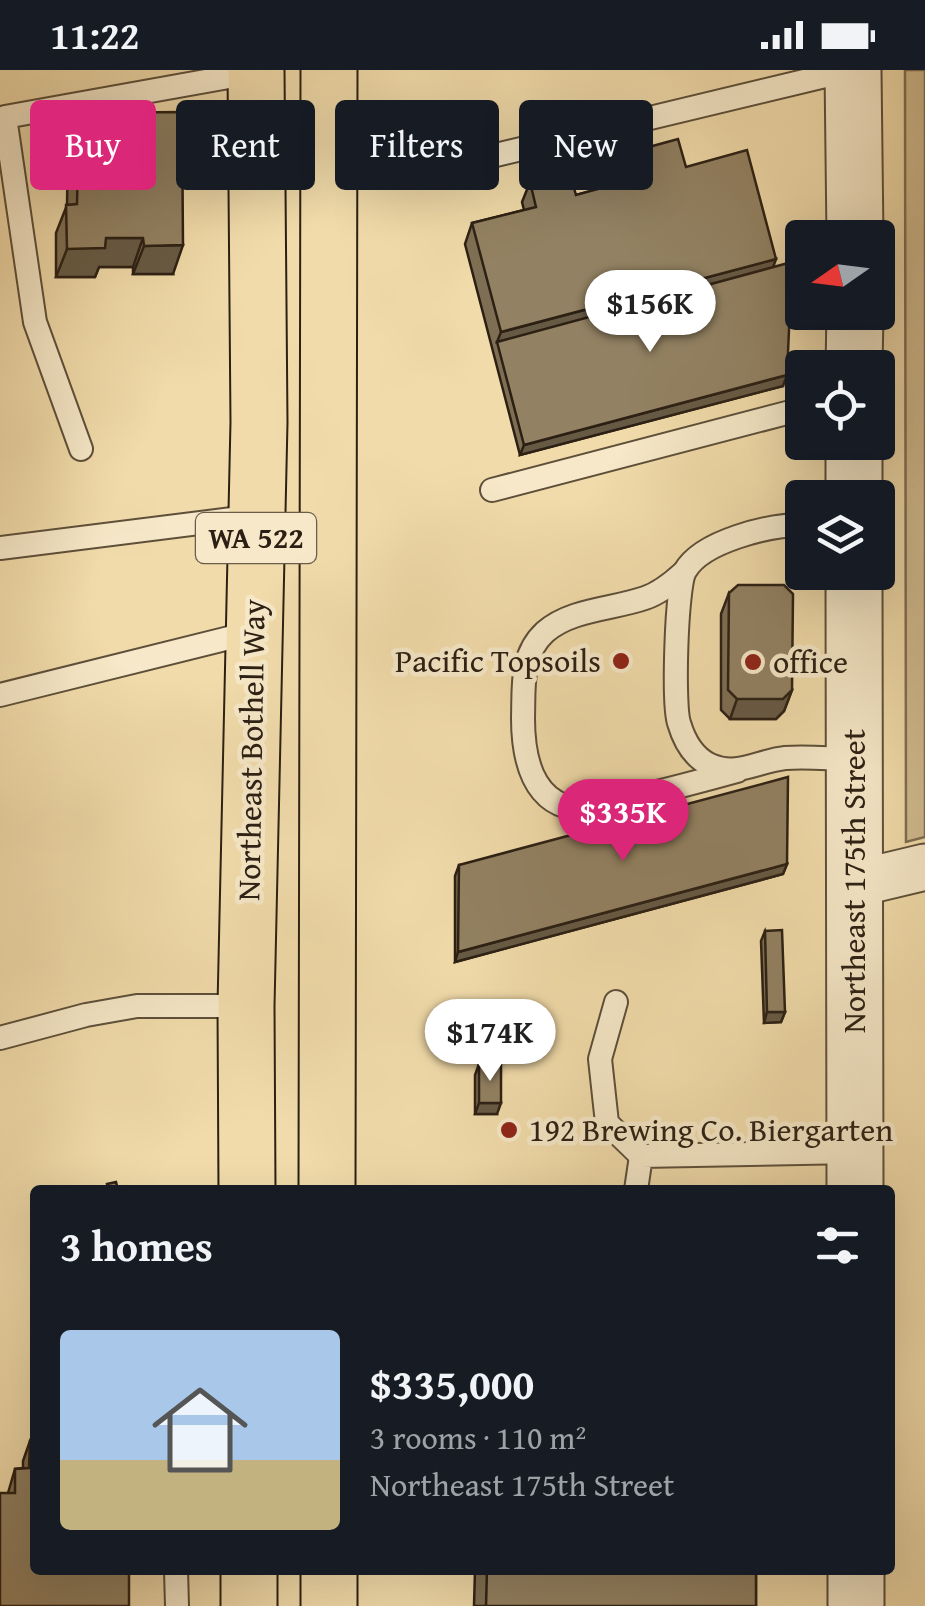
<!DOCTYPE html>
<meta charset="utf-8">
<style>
body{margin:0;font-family:"Gentium Book Plus",serif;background:#20242c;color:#f1f3f6;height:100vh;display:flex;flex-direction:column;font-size:38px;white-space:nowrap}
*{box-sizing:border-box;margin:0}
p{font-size:32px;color:#9ea1a6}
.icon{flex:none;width:55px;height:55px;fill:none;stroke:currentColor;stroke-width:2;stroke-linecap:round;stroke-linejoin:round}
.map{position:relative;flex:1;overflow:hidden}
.drawer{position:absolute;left:30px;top:1115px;width:865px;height:390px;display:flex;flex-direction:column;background:#171b24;border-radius:10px;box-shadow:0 10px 40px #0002}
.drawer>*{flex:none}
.banner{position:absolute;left:30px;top:30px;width:865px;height:90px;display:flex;gap:20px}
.needle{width:65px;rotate:256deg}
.fabs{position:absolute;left:785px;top:150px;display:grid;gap:20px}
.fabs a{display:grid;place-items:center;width:110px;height:110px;border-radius:10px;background:#171b24;box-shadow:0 10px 40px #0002;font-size:50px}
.price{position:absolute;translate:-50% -85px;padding:0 22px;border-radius:35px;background:#fff;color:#222;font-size:32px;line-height:65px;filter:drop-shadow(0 2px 5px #0008)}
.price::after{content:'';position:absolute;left:50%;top:60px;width:30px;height:22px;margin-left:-15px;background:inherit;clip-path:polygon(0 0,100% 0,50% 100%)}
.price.on{background:#db2777;color:#fff}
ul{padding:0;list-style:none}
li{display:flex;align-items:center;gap:30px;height:250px;padding:0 30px}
li span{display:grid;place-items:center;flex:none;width:280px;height:200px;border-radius:10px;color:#555}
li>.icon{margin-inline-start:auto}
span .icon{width:120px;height:120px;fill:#fffc;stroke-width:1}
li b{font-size:42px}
h2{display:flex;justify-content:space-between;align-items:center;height:120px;padding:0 30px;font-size:42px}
.tag{padding:0 35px;border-radius:10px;background:#171b24;box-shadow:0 10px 40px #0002;font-size:35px;line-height:90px}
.tag.on{background:#db2777;color:#fff}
.status{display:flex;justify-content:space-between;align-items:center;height:70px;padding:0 50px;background:#171b24;direction:ltr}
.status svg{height:28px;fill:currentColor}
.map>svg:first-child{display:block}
.green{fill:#d0bb90;stroke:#7e6e52;stroke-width:2.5}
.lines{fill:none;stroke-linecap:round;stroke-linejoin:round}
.service-casing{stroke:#5d4f3a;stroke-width:26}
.minor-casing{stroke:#5d4f3a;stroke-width:49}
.tertiary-casing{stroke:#5d4f3a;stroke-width:59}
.primary-casing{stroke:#2c2014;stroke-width:59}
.service{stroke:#f6e8c8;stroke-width:22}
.minor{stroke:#f6e8c8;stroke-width:45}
.tertiary{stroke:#f6e8c8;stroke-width:55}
.primary{stroke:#f1dbaa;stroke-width:55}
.wall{fill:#7e6f54;stroke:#2c2014;stroke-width:2.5}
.shaded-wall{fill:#665a45;stroke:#2c2014;stroke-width:2.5}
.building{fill:#928162;stroke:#2c2014;stroke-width:2.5}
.poi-dot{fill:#8f2418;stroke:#f6e8c8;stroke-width:4}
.labels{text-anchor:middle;stroke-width:9;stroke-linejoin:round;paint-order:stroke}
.shield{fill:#f6e8c8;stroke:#695c4a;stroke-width:2.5}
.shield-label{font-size:30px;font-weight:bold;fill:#2c2014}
.poi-label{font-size:32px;fill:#2c2014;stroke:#f6e8c8;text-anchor:start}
.street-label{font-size:32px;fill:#2c2014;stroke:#f6e8c8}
</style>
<div class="status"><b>11:22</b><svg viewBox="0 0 49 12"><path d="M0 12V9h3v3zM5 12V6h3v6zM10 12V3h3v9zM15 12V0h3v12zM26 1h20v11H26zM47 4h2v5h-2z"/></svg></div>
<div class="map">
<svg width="925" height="1536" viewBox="0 0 925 1536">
<rect width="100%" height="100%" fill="#f1dbaa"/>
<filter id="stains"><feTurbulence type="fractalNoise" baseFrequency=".002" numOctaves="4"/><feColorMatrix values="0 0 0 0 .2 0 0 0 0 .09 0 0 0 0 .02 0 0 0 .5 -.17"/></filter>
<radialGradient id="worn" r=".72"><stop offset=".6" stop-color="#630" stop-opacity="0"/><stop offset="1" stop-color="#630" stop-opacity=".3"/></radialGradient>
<!-- green -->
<path class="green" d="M905,0H925V767L906,772Z"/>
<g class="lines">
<defs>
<g id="service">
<path d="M475,90L850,0"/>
<path d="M81,379L35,252L5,47L256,2"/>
<path d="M492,420L802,339"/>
<path d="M802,455C769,455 702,471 685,501C676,517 673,635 679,653C684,670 693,687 710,695C737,707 758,691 785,688C807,686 832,689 854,689"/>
<path d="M0,478L256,446"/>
<path d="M683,503C672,513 660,523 645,528C614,539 571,539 545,562C520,585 524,617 523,648C523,687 532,737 582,739C604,740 627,730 649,724C678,717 708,709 737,701"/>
<path d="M0,625L253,562"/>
<path d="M616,932L600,989L607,1053L641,1086"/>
<path d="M0,968L86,945L137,936H246"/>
<path d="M636,1120L641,1086L855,1082"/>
<path d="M176,1500L177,1536"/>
</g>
<path id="minor" d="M854,814L925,797"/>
<g id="tertiary">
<path d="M853,0L855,168"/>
<path d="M854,298L855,242"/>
<path d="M854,428V372"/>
<path d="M854,502L855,1120"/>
<path d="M856,1500V1536"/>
</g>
<g id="primary">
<path d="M247,1120L246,936L259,352L256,0"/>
<path d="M327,1120L329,0"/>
<path d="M249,1500V1536"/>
<path d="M329,1500V1536"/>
</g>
</defs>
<!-- service casing -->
<use href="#service" class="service-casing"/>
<!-- minor casing -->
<use href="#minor" class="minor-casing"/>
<!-- tertiary casing -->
<use href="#tertiary" class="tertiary-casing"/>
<!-- primary casing -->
<use href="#primary" class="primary-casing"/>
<!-- service -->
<use href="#service" class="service"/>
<!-- minor -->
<use href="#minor" class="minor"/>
<!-- tertiary -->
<use href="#tertiary" class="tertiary"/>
<!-- primary -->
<use href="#primary" class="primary"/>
</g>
<!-- wall -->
<g class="wall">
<path d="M79,43L173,204H133V197H99L95,207H56V163L67,135L68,72Z"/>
<path d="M638,80L686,97L773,197L783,316L520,385L465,174L472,153L524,140L522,132L530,112L576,125L633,110L630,100Z"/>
<path d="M729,523L792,620L784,641L776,649H730L721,640V544Z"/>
<path d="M787,794L783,804L455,892V806L459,795Z"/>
<path d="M765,861L785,942L781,952L764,953L761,871Z"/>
<path d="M479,994L497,1044H475V1005Z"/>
<path d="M30,1371L129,1536L8,1423L15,1399L23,1398V1391Z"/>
<path d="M475,1500H756V1536H474Z"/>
</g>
<!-- shaded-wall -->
<g class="shaded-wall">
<path d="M106,168H143L133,197H99L95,207H56L67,179Z"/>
<path d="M183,175L173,204H133L144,176Z"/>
<path d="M776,189L769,209L497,272L501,262Z"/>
<path d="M787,305L783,316L520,385L524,375Z"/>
<path d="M792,620L784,641L776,649H730L737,629Z"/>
<path d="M787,794L783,804L455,892L458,882Z"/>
<path d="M767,942H785L781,952L764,953Z"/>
<path d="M479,1033H501L497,1044H475Z"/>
</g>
<!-- building -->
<g class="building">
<path d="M182,42L183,175L144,176L143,168H106L105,178L67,179L66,135L77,134L79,43Z"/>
<path d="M678,69L686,97L747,80L776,189L501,262L472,153L536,137L530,112L569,101L576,125L645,106L638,80Z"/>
<path d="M792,192L787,305L524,375L497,272Z"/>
<path d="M738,515H784L793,524L792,620L783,629H737L728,620L729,523Z"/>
<path d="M788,707L787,794L458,882L459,795Z"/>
<path d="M782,860L785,942H767L765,861Z"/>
<rect x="479" y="994" width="22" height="39"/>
<path d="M116,1112L118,1120H108L107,1114Z"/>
<path d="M35,1370V1500H129V1536H0V1423H15V1399L29,1398L30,1371Z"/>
<path d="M487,1500H756V1536H486Z"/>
</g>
<!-- markers -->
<g class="poi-dot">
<circle cx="621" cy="591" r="10"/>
<circle cx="753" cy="592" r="10"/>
<circle cx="509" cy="1060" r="10"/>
</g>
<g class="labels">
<!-- shield labels -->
<rect class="shield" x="196" y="443" width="120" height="50" rx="8"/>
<g class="shield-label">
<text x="256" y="478">WA 522</text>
</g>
<!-- poi labels -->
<g class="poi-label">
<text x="601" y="602" text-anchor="end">Pacific Topsoils</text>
<text x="773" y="603">office</text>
<text x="529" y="1071">192 Brewing Co. Biergarten</text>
</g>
<!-- street labels -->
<g class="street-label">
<text transform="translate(251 680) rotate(-89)" y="11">Northeast Bothell Way</text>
<text transform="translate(854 811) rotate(-90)" y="11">Northeast 175th Street</text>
</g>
</g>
<rect width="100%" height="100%" filter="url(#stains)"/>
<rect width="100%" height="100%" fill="url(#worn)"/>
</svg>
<div class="fabs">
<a><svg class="needle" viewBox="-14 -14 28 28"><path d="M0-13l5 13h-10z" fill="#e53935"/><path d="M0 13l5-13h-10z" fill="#9ea1a6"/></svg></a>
<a><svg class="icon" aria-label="locate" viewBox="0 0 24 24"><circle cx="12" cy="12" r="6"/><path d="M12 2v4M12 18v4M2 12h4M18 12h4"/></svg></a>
<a><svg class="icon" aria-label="layers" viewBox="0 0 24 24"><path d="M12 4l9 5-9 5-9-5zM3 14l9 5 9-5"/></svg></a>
</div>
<b class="price" style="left:650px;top:285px">$156K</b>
<b class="price on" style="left:623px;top:794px">$335K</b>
<b class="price" style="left:490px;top:1014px">$174K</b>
<div class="banner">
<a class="tag on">Buy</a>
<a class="tag">Rent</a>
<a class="tag">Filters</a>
<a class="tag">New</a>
</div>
<section class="drawer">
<h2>3 homes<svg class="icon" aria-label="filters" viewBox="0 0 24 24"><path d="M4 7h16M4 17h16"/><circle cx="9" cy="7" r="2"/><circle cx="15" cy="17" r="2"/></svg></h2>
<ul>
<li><span style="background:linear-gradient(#a9c7e8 65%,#c2b280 0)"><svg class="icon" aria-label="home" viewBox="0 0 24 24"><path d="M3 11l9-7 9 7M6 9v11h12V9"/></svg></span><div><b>$335,000</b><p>3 rooms · 110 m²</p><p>Northeast 175th Street</p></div></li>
</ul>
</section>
</div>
